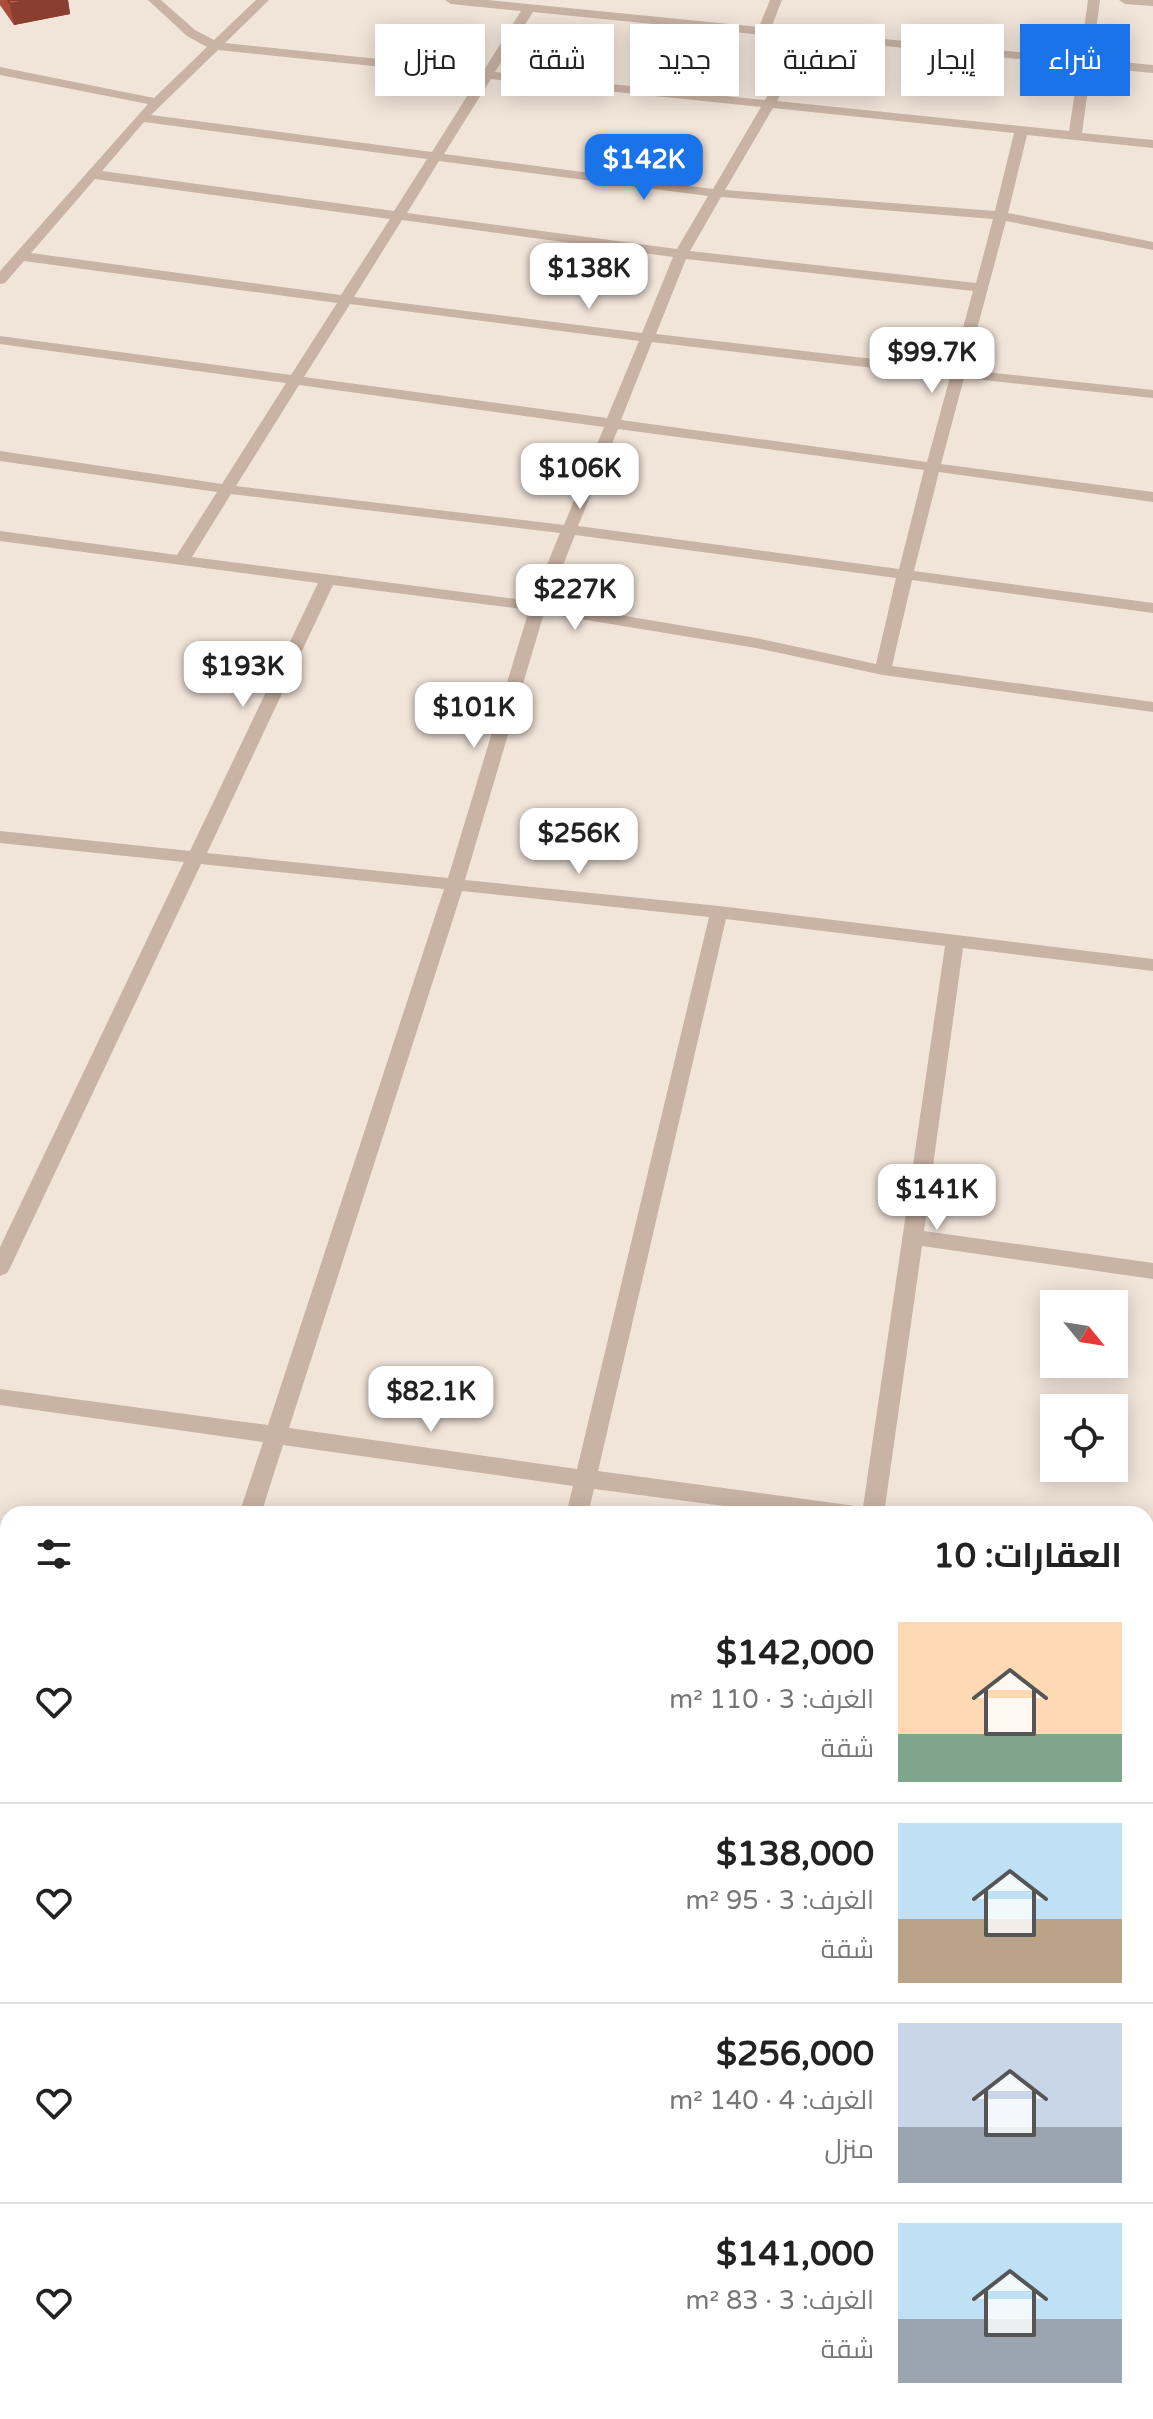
<!DOCTYPE html>
<html lang="ar">
<meta charset="utf-8">
<style>
body{margin:0;font-family:"Varela Round",Cairo,sans-serif;background:#f6f6f6;color:#222;direction:rtl;height:100vh;display:flex;flex-direction:column;font-size:30px;white-space:nowrap}
*{box-sizing:border-box;margin:0}
p{font-size:26px;color:#767676}
.icon{flex:none;width:44px;height:44px;fill:none;stroke:currentColor;stroke-width:2;stroke-linecap:round;stroke-linejoin:round}
.map{position:relative;flex:1;overflow:hidden;direction:ltr}
.sheet{position:absolute;left:0px;top:1506px;width:1154px;height:914px;display:flex;flex-direction:column;background:#fff;border-radius:24px 24px 0 0;box-shadow:0 4px 20px #0003;direction:rtl}
.sheet>*{flex:none}
.hud{position:absolute;left:24px;top:24px;width:1106px;height:72px;direction:rtl;display:flex;gap:16px}
.needle{width:52px;rotate:120deg}
.controls{position:absolute;left:1040px;top:1290px;display:grid;gap:16px}
.controls a{display:grid;place-items:center;width:88px;height:88px;border-radius:0px;background:#fff;box-shadow:0 4px 20px #0003;font-size:40px}
.price{position:absolute;translate:-50% -68px;padding:0 18px;border-radius:16px;background:#fff;color:#222;font-size:26px;line-height:52px;filter:drop-shadow(0 2px 4px #0008)}
.price::after{content:'';position:absolute;left:50%;top:48px;width:24px;height:18px;margin-left:-12px;background:inherit;clip-path:polygon(0 0,100% 0,50% 100%)}
.price.on{background:#1a73e8;color:#fff}
ul{padding:0;list-style:none}
li{display:flex;align-items:center;gap:24px;height:200px;padding:0 32px}
li+li{border-top:2px solid #e0e0e0}
li span{display:grid;place-items:center;flex:none;width:224px;height:160px;border-radius:0px;color:#555}
li>.icon{margin-inline-start:auto}
span .icon{width:96px;height:96px;fill:#fffc;stroke-width:1}
li b{font-size:34px}
h2{display:flex;justify-content:space-between;align-items:center;height:96px;padding:0 32px;font-size:34px}
.chip{padding:0 28px;border-radius:0px;background:#fff;box-shadow:0 4px 20px #0003;font-size:28px;line-height:72px}
.chip.on{background:#1a73e8;color:#fff}
.map>svg:first-child{display:block}
.lines{fill:none;stroke-linecap:round;stroke-linejoin:round}
.street{fill:#c9b3a5;fill-rule:evenodd}
.wall{fill:#a94c3a}
.shaded-wall{fill:#8a3e2f}
.building{fill:#c55843;stroke:#8a3e2f;stroke-width:2}
</style>
<div class="map">
<svg width="1153" height="2419" viewBox="0 0 1153 2419">
<rect width="100%" height="100%" fill="#f1e4d9"/>
<g class="lines">
<!-- street -->
<g class="street">
<path d="M148,0H161L195,30L214,40L256,0H269L225,43L484,70L521,11L451,4L445,0H488L759,27L770,0H782L771,28L1080,58L1088,0H1100L1092,59L1153,65V73L1091,67L1082,133L1153,140V148L1027,135L1008,213L1153,242V250L1006,221L966,370L1153,390V398L964,378L941,464L1153,492V502L939,472L914,571L1153,603V613L912,580L892,666L1153,702V712L883,675L756,648L544,613L465,880L719,906L1153,959V971L963,948L924,1231L1153,1263V1279L922,1246L884,1514H785L594,1489L588,1514H566L573,1486L283,1445L261,1514H239L263,1442L0,1405V1389L268,1425L444,889L201,864L10,1268L7,1273L0,1276V1247L184,862L0,843V831L190,851L318,583L0,541V531L177,555L217,492L0,461V451L222,484L286,383L0,344V336L291,375L337,303L24,261L5,283L0,284V271L148,104L0,75V67L154,98L207,47L187,36ZM533,12L763,35L801,38L765,100L495,72ZM813,39L1079,65L1069,131L777,101ZM218,50L479,77L432,152L151,115ZM491,79L761,107L713,189L444,154ZM773,108L1014,133L995,211L725,190ZM144,122L427,159L394,211L102,171ZM439,161L708,196L677,249L407,213ZM95,179L390,219L341,295L31,253ZM721,197L993,219L976,283L690,251ZM402,220L673,257L642,333L354,297ZM686,259L973,291L952,368L656,334ZM350,304L639,341L607,418L304,377ZM652,342L950,377L927,462L621,420ZM299,385L604,427L564,525L236,486ZM618,429L924,470L899,569L578,526ZM231,494L560,533L532,601L192,557ZM575,535L896,578L876,664L756,638L548,603ZM333,585L529,610L448,878L207,853ZM462,891L709,917L577,1469L289,1428ZM726,919L945,946L863,1507L598,1471Z"/>
<path d="M1119,0H1153V6L1125,4Z"/>
<rect x="1146" y="1589" width="7" height="18"/>
<path d="M0,1728L8,1729V1749L0,1748Z"/>
<rect x="1146" y="1864" width="7" height="22"/>
<rect x="0" y="1956" width="8" height="24"/>
<path d="M1146,2074L1153,2075V2099L1146,2098Z"/>
<path d="M71,2412H99L97,2419H69Z"/>
<path d="M453,2412H481L480,2419H452Z"/>
<path d="M904,2412H932L931,2419H903Z"/>
</g>
</g>
<!-- wall -->
<g class="wall">
<path d="M0,0H68L70,14L14,25L0,5Z"/>
<path d="M0,1751L8,1752V1879L0,1878Z"/>
<path d="M1146,1874L1153,1978L1146,1998Z"/>
<path d="M960,2412H1146L1153,2419H960Z"/>
</g>
<!-- shaded-wall -->
<g class="shaded-wall">
<path d="M31,0H68L70,14L14,25L10,4Z"/>
<path d="M35,2412H45L44,2419H33Z"/>
<path d="M389,2412H394L393,2419H388Z"/>
</g>
<!-- building -->
<g class="building">
<path d="M8,0H31L10,4Z"/>
<path d="M0,1751L8,1752V1860L0,1859Z"/>
<path d="M1146,1874L1149,1875L1153,1978L1146,1977Z"/>
<path d="M0,1995L8,1996V2412H35L33,2419H0Z"/>
<path d="M1146,2145L1153,2146V2419H965V2412H1146Z"/>
<path d="M127,2412H389L388,2419H125Z"/>
<path d="M546,2412H858V2419H545Z"/>
</g>
</svg>
<div class="controls">
<a><svg class="needle" viewBox="-14 -14 28 28"><path d="M0-13l5 13h-10z" fill="#e53935"/><path d="M0 13l5-13h-10z" fill="#767676"/></svg></a>
<a><svg class="icon" aria-label="locate" viewBox="0 0 24 24"><circle cx="12" cy="12" r="6"/><path d="M12 2v4M12 18v4M2 12h4M18 12h4"/></svg></a>
</div>
<b class="price on" style="left:644px;top:202px">$142K</b>
<b class="price" style="left:589px;top:311px">$138K</b>
<b class="price" style="left:932px;top:395px">$99.7K</b>
<b class="price" style="left:580px;top:511px">$106K</b>
<b class="price" style="left:575px;top:632px">$227K</b>
<b class="price" style="left:243px;top:709px">$193K</b>
<b class="price" style="left:474px;top:750px">$101K</b>
<b class="price" style="left:579px;top:876px">$256K</b>
<b class="price" style="left:937px;top:1232px">$141K</b>
<b class="price" style="left:431px;top:1434px">$82.1K</b>
<div class="hud">
<a class="chip on">شراء</a>
<a class="chip">إيجار</a>
<a class="chip">تصفية</a>
<a class="chip">جديد</a>
<a class="chip">شقة</a>
<a class="chip">منزل</a>
</div>
<section class="sheet">
<h2>العقارات: 10<svg class="icon" aria-label="filters" viewBox="0 0 24 24"><path d="M4 7h16M4 17h16"/><circle cx="9" cy="7" r="2"/><circle cx="15" cy="17" r="2"/></svg></h2>
<ul>
<li><span style="background:linear-gradient(#ffd9b3 70%,#7fa58c 0)"><svg class="icon" aria-label="home" viewBox="0 0 24 24"><path d="M3 11l9-7 9 7M6 9v11h12V9"/></svg></span><div><b>$142,000</b><p>الغرف: 3 · 110 m²</p><p>شقة</p></div><svg class="icon" aria-label="heart" viewBox="0 0 24 24"><path d="M12 20l-8-8c-3-5 5-10 8-4 3-6 11-1 8 4z"/></svg></li>
<li><span style="background:linear-gradient(#bfe0f5 60%,#b9a48a 0)"><svg class="icon" aria-label="home" viewBox="0 0 24 24"><path d="M3 11l9-7 9 7M6 9v11h12V9"/></svg></span><div><b>$138,000</b><p>الغرف: 3 · 95 m²</p><p>شقة</p></div><svg class="icon" aria-label="heart" viewBox="0 0 24 24"><path d="M12 20l-8-8c-3-5 5-10 8-4 3-6 11-1 8 4z"/></svg></li>
<li><span style="background:linear-gradient(#c9d6e8 65%,#9aa5b1 0)"><svg class="icon" aria-label="home" viewBox="0 0 24 24"><path d="M3 11l9-7 9 7M6 9v11h12V9"/></svg></span><div><b>$256,000</b><p>الغرف: 4 · 140 m²</p><p>منزل</p></div><svg class="icon" aria-label="heart" viewBox="0 0 24 24"><path d="M12 20l-8-8c-3-5 5-10 8-4 3-6 11-1 8 4z"/></svg></li>
<li><span style="background:linear-gradient(#bfe0f5 60%,#9aa5b1 0)"><svg class="icon" aria-label="home" viewBox="0 0 24 24"><path d="M3 11l9-7 9 7M6 9v11h12V9"/></svg></span><div><b>$141,000</b><p>الغرف: 3 · 83 m²</p><p>شقة</p></div><svg class="icon" aria-label="heart" viewBox="0 0 24 24"><path d="M12 20l-8-8c-3-5 5-10 8-4 3-6 11-1 8 4z"/></svg></li>
</ul>
</section>
</div>
